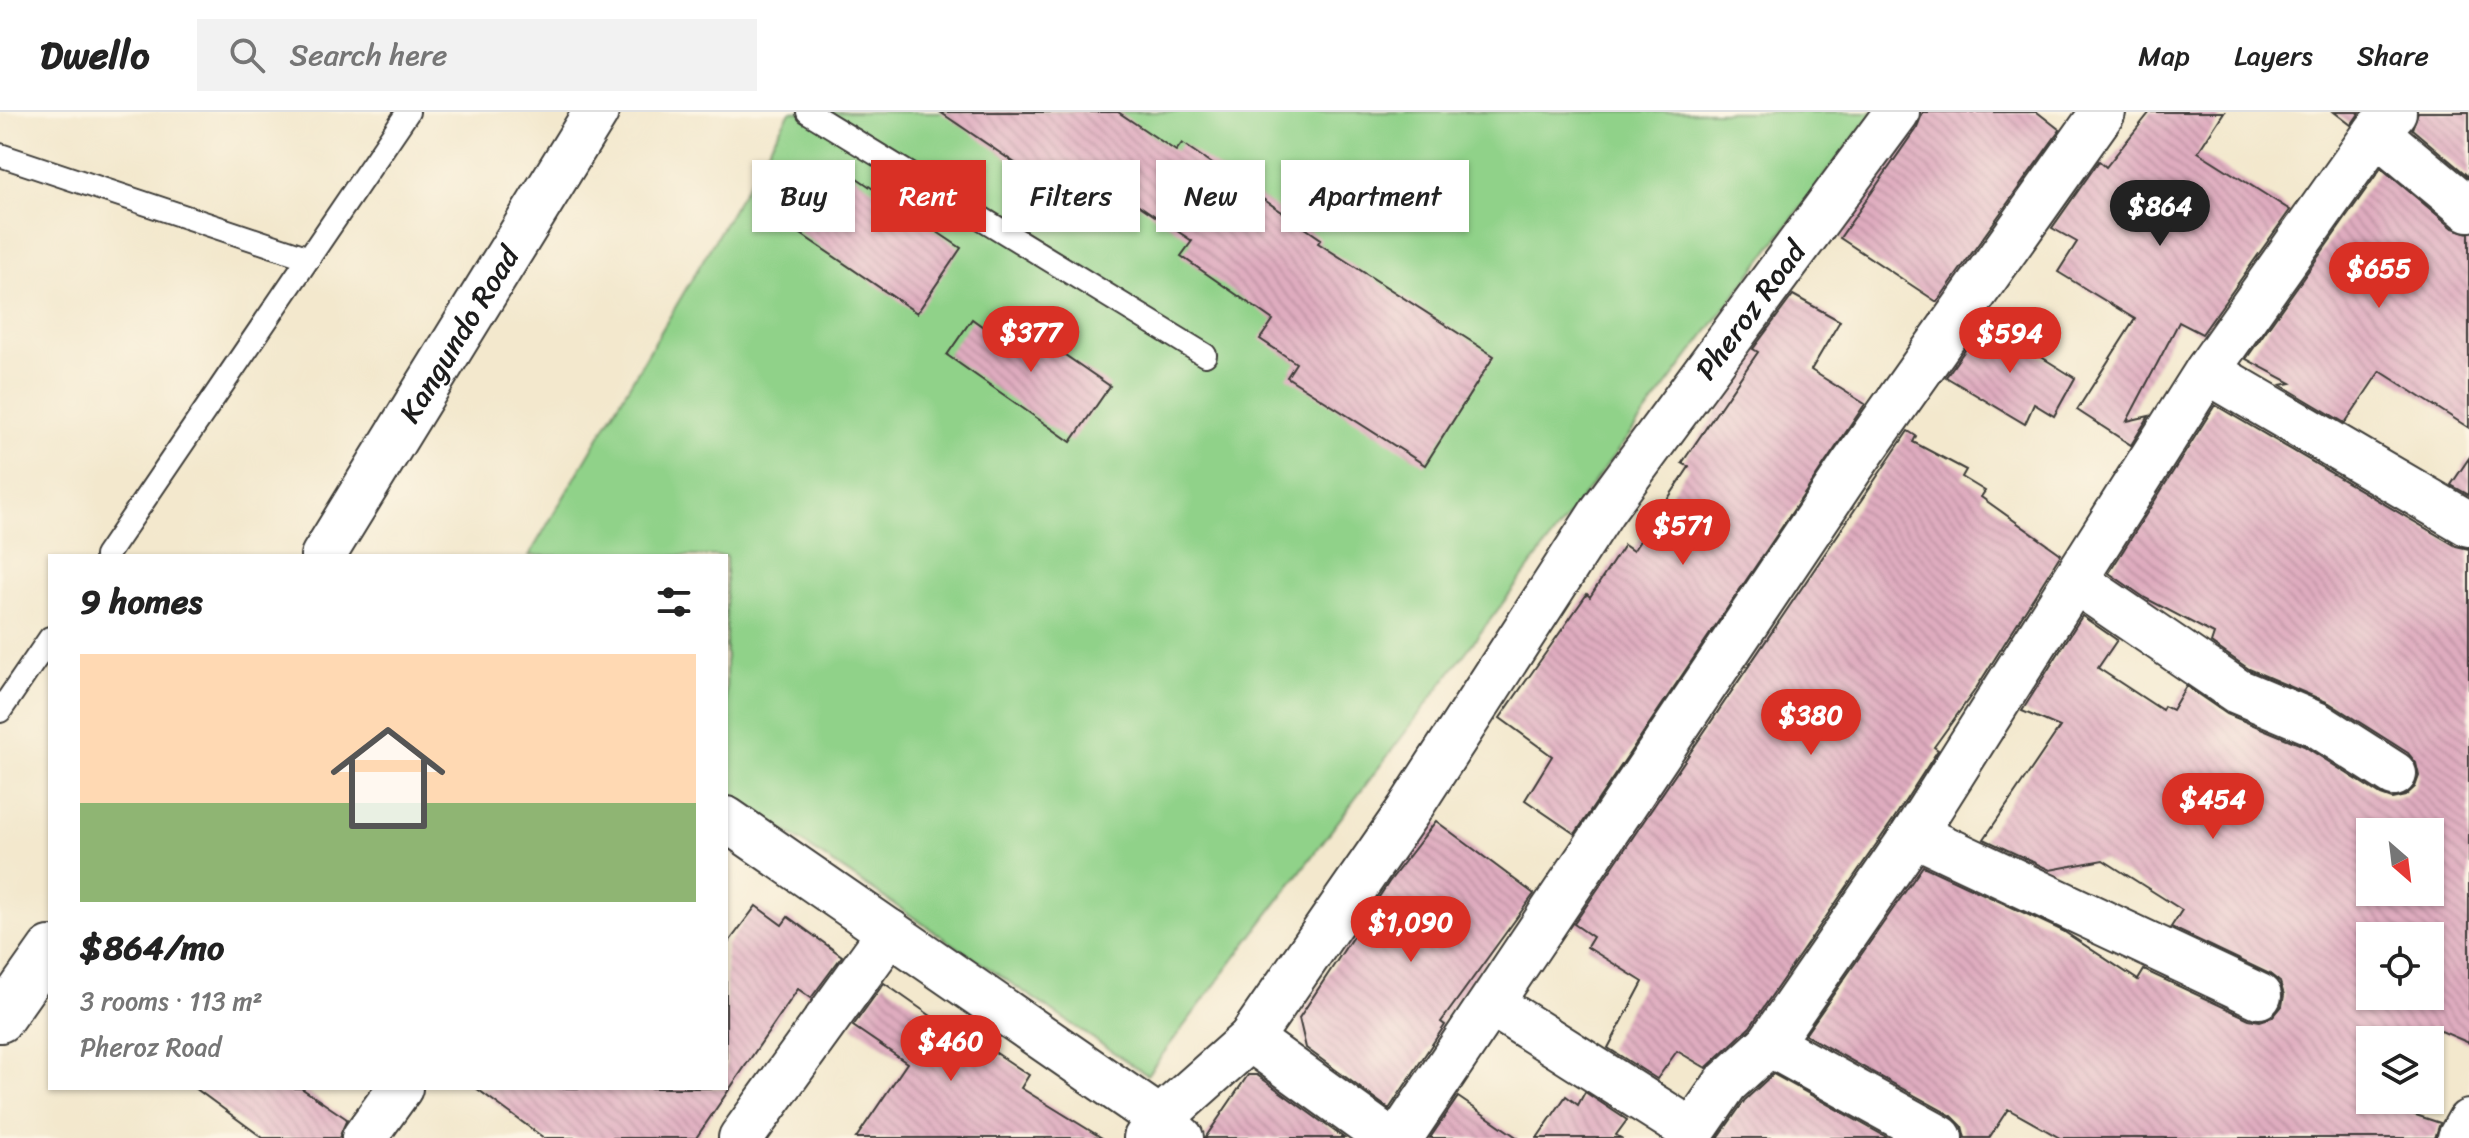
<!DOCTYPE html>
<meta charset="utf-8">
<style>
body{margin:0;font-family:Sriracha,sans-serif;background:#f2f2f2;color:#222;height:100vh;display:flex;flex-direction:column;font-size:30px;white-space:nowrap}
*{box-sizing:border-box;margin:0}
p{font-size:26px;color:#767676}
.icon{flex:none;width:44px;height:44px;fill:none;stroke:currentColor;stroke-width:2;stroke-linecap:round;stroke-linejoin:round}
.map{position:relative;flex:1;overflow:hidden}
.drawer{position:absolute;left:48px;top:442px;width:680px;height:536px;display:flex;flex-direction:column;background:#fff;border-radius:0px;box-shadow:0 2px 6px #0004}
.drawer>*{flex:none}
.banner{position:absolute;left:752px;top:48px;width:760px;height:72px;display:flex;gap:16px}
.needle{width:52px;rotate:152deg}
.buttons{position:absolute;left:2356px;top:706px;display:grid;gap:16px}
.buttons a{display:grid;place-items:center;width:88px;height:88px;border-radius:0px;background:#fff;box-shadow:0 2px 6px #0004;font-size:40px}
.price{position:absolute;translate:-50% -68px;padding:0 18px;border-radius:28px;background:#d93025;color:#fff;font-size:26px;line-height:52px;filter:drop-shadow(0 2px 4px #0008)}
.price::after{content:'';position:absolute;left:50%;top:48px;width:24px;height:18px;margin-left:-12px;background:inherit;clip-path:polygon(0 0,100% 0,50% 100%)}
.price.selected{background:#222;color:#fff}
ul{padding:0;list-style:none}
li{display:grid;align-content:center;gap:16px;height:424px;padding:0 32px}
li+li{border-top:2px solid #e0e0e0}
li span{display:grid;place-items:center;height:248px;border-radius:0px;color:#555}
li>.icon{margin-inline-start:auto}
span .icon{width:144px;height:144px;fill:#fffc;stroke-width:1}
li b{font-size:34px}
h2{display:flex;justify-content:space-between;align-items:center;height:96px;padding:0 32px;font-size:34px}
.chip{padding:0 28px;border-radius:0px;background:#fff;box-shadow:0 2px 6px #0004;font-size:28px;line-height:72px}
.chip.selected{background:#d93025;color:#fff}
header{display:flex;align-items:center;gap:48px;box-sizing:border-box;height:112px;padding:0 40px;background:#fff;border-bottom:2px solid #e0e0e0}
header strong{font-size:38px}
nav{display:flex;gap:44px;margin-inline-start:auto;font-size:28px}
.search{width:560px;height:72px;background:#f2f2f2;display:flex;align-items:center;gap:20px;box-sizing:border-box;padding:0 28px;border-radius:0px;color:#767676;font-size:30px}
.map>svg:first-child{display:block}
.green{fill:#90d289;stroke:#567752;stroke-width:2}
.building{fill:url(#building-back-hatch);fill-rule:evenodd}
.lines{fill:none;stroke-linecap:round;stroke-linejoin:round}
.service-casing{stroke:#3c3b37;stroke-width:26}
.minor-casing{stroke:#3c3b37;stroke-width:48}
.trunk-casing{stroke:#3c3b37;stroke-width:48}
.service{stroke:#fff;stroke-width:22}
.minor{stroke:#fff;stroke-width:44}
.trunk{stroke:#fff;stroke-width:44}
.labels{text-anchor:middle;stroke-width:6;stroke-linejoin:round;paint-order:stroke}
.street-label{font-size:30px;fill:#1c1c1c;stroke:#fcf5e5}
</style>
<header>
<strong>Dwello</strong>
<div class="search"><svg class="icon" aria-label="search" viewBox="0 0 24 24"><circle cx="10" cy="10" r="6"/><path d="M15 15l6 6"/></svg>Search here</div>
<nav><a>Map</a><a>Layers</a><a>Share</a></nav>
</header>
<div class="map">
<svg width="2469" height="1026" viewBox="0 0 2469 1026">
<defs>
<pattern id="building-back-hatch" width="6" height="6" patternUnits="userSpaceOnUse" patternTransform="scale(2)"><rect width="6" height="6" fill="#dfacbf"/><path d="M-1 5l2 2M0 0l6 6M5-1l2 2" fill="none" stroke="#bf93a4"/></pattern>
</defs>
<rect width="100%" height="100%" fill="#fcf5e5"/>
<filter id="ink" filterUnits="userSpaceOnUse"><feTurbulence type="fractalNoise" baseFrequency=".0125" numOctaves="2"/><feDisplacementMap in="SourceGraphic" scale="16" xChannelSelector="R" yChannelSelector="G"/><feConvolveMatrix kernelMatrix="1 2 1 2 8 2 1 2 1" color-interpolation-filters="sRGB"/></filter>
<filter id="wash" filterUnits="userSpaceOnUse"><feTurbulence type="fractalNoise" baseFrequency=".006" numOctaves="4" result="noise"/><feDisplacementMap in="SourceGraphic" scale="32" xChannelSelector="R" yChannelSelector="G"/><feGaussianBlur stdDeviation="1.8" result="paint"/><feColorMatrix in="noise" values="0 0 0 0 0 0 0 0 0 0 0 0 0 0 0 0 0 1.4 0 .05"/><feComposite in="paint" operator="in"/></filter>
<g filter="url(#wash)">
<rect width="100%" height="100%" fill="#f3e8cd"/>
<!-- green -->
<path class="green" d="M790,0H1873L1147,963L726,679V444H529Z"/>
<g id="blocks">
<!-- building -->
<g class="building">
<path d="M940,0H1118L1176,39L1182,31L1321,127L1318,131L1494,244L1425,353L1287,265L1296,251L1260,227L1273,208L1181,144L1192,129L1094,63L1075,92Z"/>
<path d="M1923,0H2037L2060,18L1937,190L1840,126L1917,15Z"/>
<path d="M2150,0H2224L2198,40L2290,98L2202,222L2179,210L2127,309L2149,304L2131,333L2077,298L2135,207L2058,160L2077,130L2052,116L2099,49L2106,55Z"/>
<path d="M2334,0H2360L2351,13Z"/>
<path d="M2418,0H2469V65L2412,17Z"/>
<path d="M842,56L961,136L917,201L798,120Z"/>
<path d="M2381,56L2453,116L2469,121V316L2380,259L2345,311L2281,273L2291,271L2246,247Z"/>
<path d="M1793,183L1840,209L1811,258L1865,292L1575,722L1525,688L1552,644L1500,606L1587,482L1590,485L1624,433L1633,439L1689,355L1682,351L1758,240L1753,237Z"/>
<path d="M1007,203L1110,274L1071,330L947,243L972,207L993,222Z"/>
<path d="M1985,210L2075,266L2054,304L2034,292L2025,312L1946,265Z"/>
<path d="M2215,293L2456,434L2469,437V931L2432,915L2428,928H2370V988L2440,1011L2435,1026H2060L2008,997L1989,1026H1965L1962,1014L1952,1004L1805,923L1923,754L2063,819L2138,868L2144,858L2249,907L2260,909L2273,905L2282,894L2284,883L2280,870L2270,862L2171,815L2182,798L2103,748L2050,758L1984,727L2060,615L2022,599L2082,504L2117,528L2098,556L2162,598L2164,594L2172,598L2186,574L2227,602L2304,634L2381,683L2392,687L2405,684L2415,675L2419,664L2416,651L2408,641L2329,591L2249,557L2211,531L2214,522L2145,486L2109,461ZM2370,720H2430V780H2370ZM2370,824H2430V884H2370Z"/>
<path d="M1908,319L1916,324L1913,330L1966,358L1962,365L1985,379L1981,385L2061,442L1975,578L1934,635L1938,638L1893,708L1750,915L1706,956L1677,939L1657,967L1608,936L1643,870L1587,835L1593,825L1574,812Z"/>
<path d="M2469,346V383L2451,373Z"/>
<path d="M1436,709L1534,782L1441,910L1445,913L1389,997L1306,936L1299,906L1389,770Z"/>
<path d="M756,794L782,813L788,805L842,844L811,886L798,877L696,1026H544L476,976H726V834Z"/>
<path d="M884,871L941,911L956,919L959,916L1029,963L1021,976L1102,1026H856L907,951L853,914Z"/>
<path d="M1773,962L1888,1026H1718L1745,988Z"/>
<path d="M1248,963H1257L1344,1026H1205Z"/>
<path d="M195,976H301L347,1007L339,1026H263Z"/>
<path d="M1585,980L1627,1008L1616,1023L1621,1026H1537L1566,984L1578,993Z"/>
<path d="M1458,985L1518,1026H1430Z"/>
</g>
</g>
</g>
<g filter="url(#ink)">
<use href="#blocks" fill-opacity="0" stroke="#3c3b37" stroke-width="2"/>
<g class="lines">
<defs>
<g id="service">
<path d="M808,0L1205,243"/>
<path d="M0,43L309,146"/>
<path d="M106,444L408,0"/>
<path d="M0,599L50,526"/>
</g>
<g id="minor">
<path d="M2376,20L2469,97"/>
<path d="M2207,259L2469,412"/>
<path d="M2077,470L2237,579L2316,612L2394,662"/>
<path d="M726,707L1160,1007L1181,1026"/>
<path d="M1914,722L2259,884"/>
<path d="M1492,892L1692,1019"/>
<path d="M1250,927L1387,1026"/>
<path d="M1769,932L1940,1026"/>
<path d="M364,1026L400,976"/>
<path d="M741,1026L890,820"/>
<path id="s1" d="M1146,1026L1160,1007L1250,927L1408,699L1603,398L1897,0"/>
<path d="M1400,1026L1852,354L2103,0"/>
<path d="M1688,1026L1726,971L1769,932L1914,722L2207,259L2376,20L2394,0"/>
<path d="M2460,1026L2469,1010"/>
</g>
<g id="trunk">
<path id="s2" d="M323,444L596,0"/>
<path d="M0,908L50,837"/>
</g>
</defs>
<!-- service casing -->
<use href="#service" class="service-casing"/>
<!-- minor casing -->
<use href="#minor" class="minor-casing"/>
<!-- trunk casing -->
<use href="#trunk" class="trunk-casing"/>
<!-- service -->
<use href="#service" class="service"/>
<!-- minor -->
<use href="#minor" class="minor"/>
<!-- trunk -->
<use href="#trunk" class="trunk"/>
</g>
</g>
<g class="labels">
<!-- street labels -->
<g class="street-label">
<text dy="10" stroke="none"><textPath href="#s1" startOffset="1028">Pheroz Road</textPath></text>
<text dy="10" stroke="none"><textPath href="#s2" startOffset="260">Kangundo Road</textPath></text>
</g>
</g>
</svg>
<div class="buttons">
<a><svg class="needle" viewBox="-14 -14 28 28"><path d="M0-13l5 13h-10z" fill="#e53935"/><path d="M0 13l5-13h-10z" fill="#767676"/></svg></a>
<a><svg class="icon" aria-label="locate" viewBox="0 0 24 24"><circle cx="12" cy="12" r="6"/><path d="M12 2v4M12 18v4M2 12h4M18 12h4"/></svg></a>
<a><svg class="icon" aria-label="layers" viewBox="0 0 24 24"><path d="M12 4l9 5-9 5-9-5zM3 14l9 5 9-5"/></svg></a>
</div>
<b class="price selected" style="left:2160px;top:136px">$864</b>
<b class="price" style="left:2379px;top:198px">$655</b>
<b class="price" style="left:1031px;top:262px">$377</b>
<b class="price" style="left:2010px;top:263px">$594</b>
<b class="price" style="left:1683px;top:455px">$571</b>
<b class="price" style="left:1811px;top:645px">$380</b>
<b class="price" style="left:2213px;top:729px">$454</b>
<b class="price" style="left:1411px;top:852px">$1,090</b>
<b class="price" style="left:951px;top:971px">$460</b>
<div class="banner">
<a class="chip">Buy</a>
<a class="chip selected">Rent</a>
<a class="chip">Filters</a>
<a class="chip">New</a>
<a class="chip">Apartment</a>
</div>
<section class="drawer">
<h2>9 homes<svg class="icon" aria-label="filters" viewBox="0 0 24 24"><path d="M4 7h16M4 17h16"/><circle cx="9" cy="7" r="2"/><circle cx="15" cy="17" r="2"/></svg></h2>
<ul>
<li><span style="background:linear-gradient(#ffd9b3 60%,#8fb573 0)"><svg class="icon" aria-label="home" viewBox="0 0 24 24"><path d="M3 11l9-7 9 7M6 9v11h12V9"/></svg></span><div><b>$864/mo</b><p>3 rooms · 113 m²</p><p>Pheroz Road</p></div></li>
</ul>
</section>
</div>
